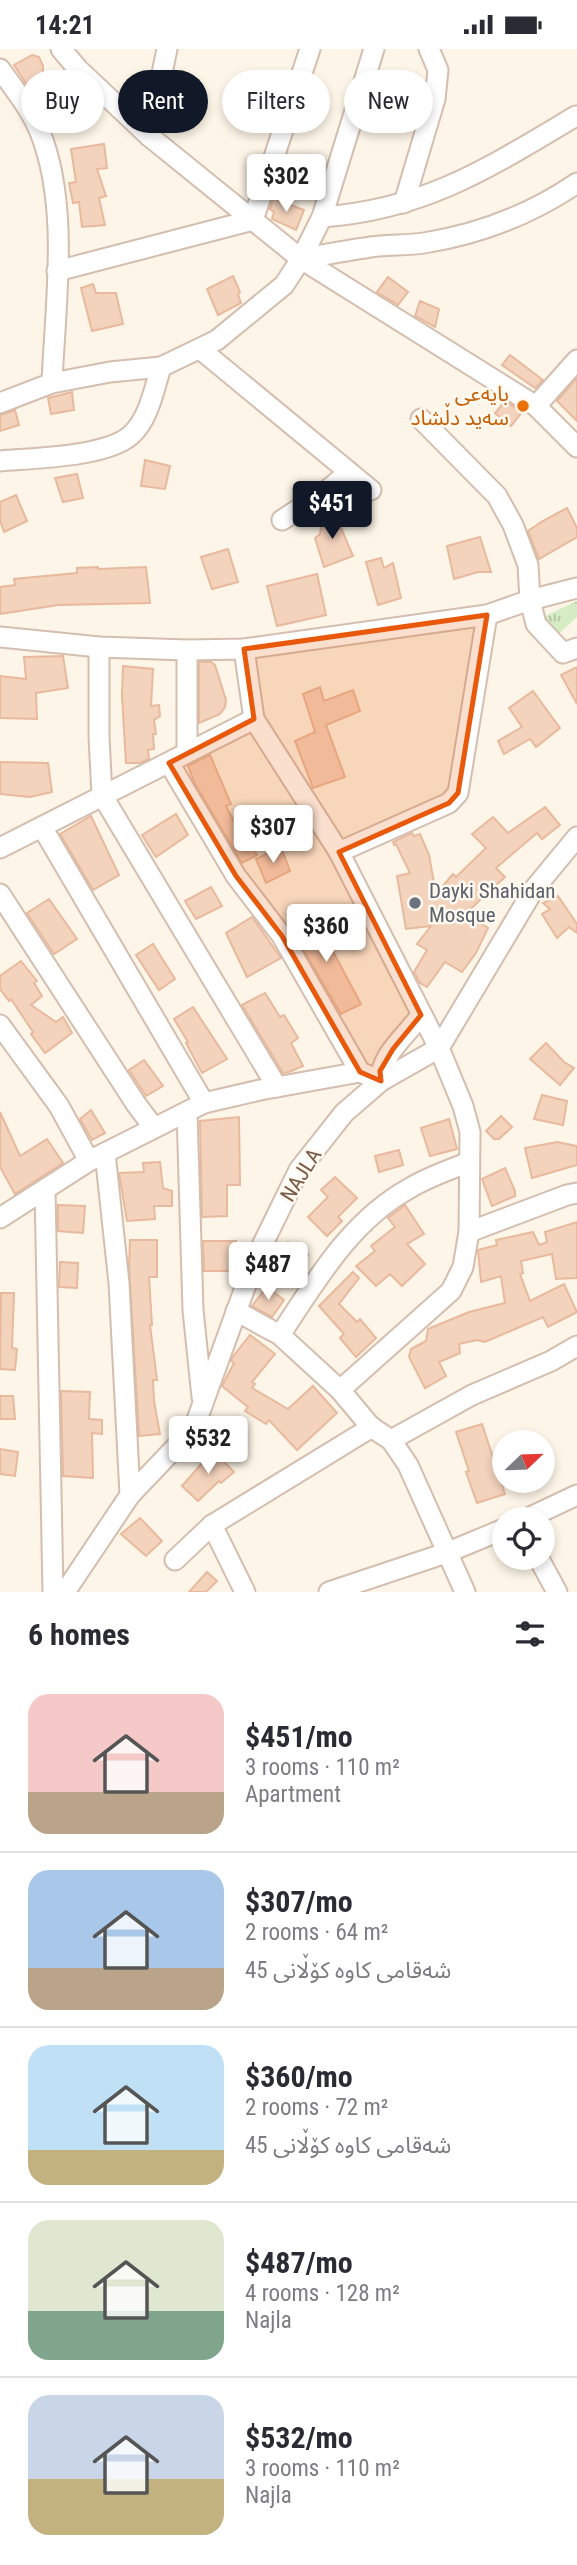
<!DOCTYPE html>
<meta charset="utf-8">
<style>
body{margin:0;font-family:"Roboto Condensed","Noto Sans Arabic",sans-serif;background:#f7f7f7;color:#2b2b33;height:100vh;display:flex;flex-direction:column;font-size:26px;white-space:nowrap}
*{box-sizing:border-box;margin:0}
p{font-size:23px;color:#7c7c81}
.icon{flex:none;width:38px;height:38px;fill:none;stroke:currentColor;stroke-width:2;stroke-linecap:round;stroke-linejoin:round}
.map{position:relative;height:1543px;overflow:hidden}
.drawer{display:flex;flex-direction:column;background:#fff;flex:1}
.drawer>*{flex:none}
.hud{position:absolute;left:21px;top:21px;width:536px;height:63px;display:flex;gap:14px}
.needle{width:46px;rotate:67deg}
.fabs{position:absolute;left:492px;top:1381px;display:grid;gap:14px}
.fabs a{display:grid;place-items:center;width:63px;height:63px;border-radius:50%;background:#fff;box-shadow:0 4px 10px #0003;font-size:35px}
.price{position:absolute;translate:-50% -60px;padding:0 16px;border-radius:7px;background:#fff;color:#222;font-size:23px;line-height:46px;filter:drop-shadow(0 2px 4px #0008)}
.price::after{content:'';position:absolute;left:50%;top:42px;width:21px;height:16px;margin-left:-10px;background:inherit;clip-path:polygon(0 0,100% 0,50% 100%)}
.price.on{background:#111827;color:#fff}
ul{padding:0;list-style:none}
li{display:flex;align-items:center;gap:21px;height:175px;padding:0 28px}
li+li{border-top:2px solid #e1e1e2}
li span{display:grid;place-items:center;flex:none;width:196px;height:140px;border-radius:21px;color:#555}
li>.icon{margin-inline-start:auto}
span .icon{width:84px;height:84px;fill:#fffc;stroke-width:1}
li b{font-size:30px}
h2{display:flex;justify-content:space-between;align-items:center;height:84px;padding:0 28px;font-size:30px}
.chip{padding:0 24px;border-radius:32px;background:#fff;box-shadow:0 4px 10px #0003;font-size:24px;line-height:63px}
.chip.on{background:#111827;color:#fff}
.status{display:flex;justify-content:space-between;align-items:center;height:49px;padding:0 35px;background:#fff;direction:ltr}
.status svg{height:19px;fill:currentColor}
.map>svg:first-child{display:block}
.park{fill:url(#park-tufts)}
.building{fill:#f4d3bd;stroke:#e8b99d;stroke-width:2}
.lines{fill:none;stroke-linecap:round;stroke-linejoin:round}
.minor-casing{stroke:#d3beaf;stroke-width:23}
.minor{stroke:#fff;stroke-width:19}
.marked{fill:#e8590c;fill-opacity:0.2;stroke:#e8590c;stroke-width:5;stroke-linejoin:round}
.food-dot{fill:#e8710a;stroke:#fff9ef;stroke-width:2.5}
.worship-dot{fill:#6b7280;stroke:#fff9ef;stroke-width:2.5}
.labels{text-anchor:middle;stroke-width:5;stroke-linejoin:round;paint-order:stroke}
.food-label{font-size:21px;fill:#c56008;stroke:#fff9ef;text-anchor:end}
.worship-label{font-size:21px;fill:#5b616d;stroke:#fff9ef;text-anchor:start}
.street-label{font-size:21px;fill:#795a49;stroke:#fff9ef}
</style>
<div class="status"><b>14:21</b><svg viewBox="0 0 49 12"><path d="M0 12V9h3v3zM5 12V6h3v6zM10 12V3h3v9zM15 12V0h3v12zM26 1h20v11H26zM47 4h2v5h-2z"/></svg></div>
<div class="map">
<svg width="577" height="1543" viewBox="0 0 577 1543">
<defs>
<pattern id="park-tufts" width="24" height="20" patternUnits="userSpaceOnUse" patternTransform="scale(1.75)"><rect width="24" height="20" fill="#d5ecc4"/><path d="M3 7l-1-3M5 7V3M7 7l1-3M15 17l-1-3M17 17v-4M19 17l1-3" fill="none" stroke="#b2c2a1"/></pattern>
</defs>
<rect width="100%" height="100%" fill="#fdf5e7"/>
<!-- park -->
<path class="park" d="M577,552V568L553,590L541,569Z"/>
<!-- building -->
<g class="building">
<path d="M32,6L39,8L43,17V26L27,36L14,16Z"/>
<path d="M104,95L107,119L97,120L106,147L99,149L105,176L82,178L79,153L73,154L69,134L76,133L71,100Z"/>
<path d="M273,149L304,161L296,181L272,170L274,163L270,160Z"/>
<path d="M233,227L240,243L238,245L241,254L218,266L207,240Z"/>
<path d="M388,228L408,243L398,256L377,243Z"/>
<path d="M93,235L96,244H116L123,275L92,282L81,239Z"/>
<path d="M420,252L439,260L435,278L415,267Z"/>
<path d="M510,306L543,331L535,339L502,316Z"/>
<path d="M577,329V372L557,352Z"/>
<path d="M72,343L74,361L51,365L48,349Z"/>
<path d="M505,352L522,363L511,377L495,364Z"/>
<path d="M15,361L19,376L0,382V366Z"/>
<path d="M145,411L170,417L165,440L141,437Z"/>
<path d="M77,425L83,449L63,453L55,429Z"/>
<path d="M16,446L27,472L4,483L0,471V453Z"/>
<path d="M329,455L333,481L341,479L353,507L324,518L315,489L320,485L323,459Z"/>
<path d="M567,459L577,479V488L539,510L528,482L541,473Z"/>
<path d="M480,488L491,523H478L454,530L447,497Z"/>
<path d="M228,500L238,533L212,540L201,508Z"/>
<path d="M381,509L384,519L393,514L401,549L378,556L366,513Z"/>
<path d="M98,518V520L146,518L150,554L58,556L0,565V538L15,536L14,530L77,524V519Z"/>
<path d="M317,525L326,566L277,577L267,537Z"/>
<path d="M63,607L68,639L36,644L37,670L0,669V627L26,630L24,608Z"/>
<path d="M199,613H211L215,616L226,651L225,658L220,665L199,674Z"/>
<path d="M123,617L153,620L151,657L159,656L160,667L154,671L156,685H153L154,700L148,701L149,710L140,714H126L122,647Z"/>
<path d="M577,618V655L561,626Z"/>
<path d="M320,638L324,652L353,641L360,662L326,676L345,728L313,739L295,692L315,683L303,645Z"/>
<path d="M533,642L560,679L536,698L530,690L504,705L498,692L522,678L509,659Z"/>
<path d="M210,706L231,755L226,757L243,790L247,788L257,806L242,814L195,735L188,717Z"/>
<path d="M0,713L48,714L52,743L30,748L0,745Z"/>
<path d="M545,758L560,776L542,790L537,784L496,819L505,828L465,865L488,879L476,904L462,923L445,913L427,938L420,934L414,923L427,901L417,895L431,877L406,880L397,827L410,824L396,795L394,796L393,793L412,784L414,787L420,785L429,806L436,845L453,825L456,828L486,799L472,785L493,768L508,784Z"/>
<path d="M176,765L188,786L156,808L142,786Z"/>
<path d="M91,767L119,826L93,841L60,785Z"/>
<path d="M281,798L290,822L266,834L256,810Z"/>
<path d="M211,838L222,857L196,870L185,852Z"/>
<path d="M558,847L577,875V884L569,878L557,889L542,865L550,860L543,854Z"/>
<path d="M49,850L77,890L54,905L27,864Z"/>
<path d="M314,867L361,955L341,965L290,878Z"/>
<path d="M252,868L281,909L247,928L226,884Z"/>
<path d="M153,895L175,930L159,941L136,906Z"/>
<path d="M21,912L37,932L34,934L42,947L31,956L56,973L63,968L72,984L45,1004L31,985L33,983L11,950L9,952L0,940V927Z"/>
<path d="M265,944L280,968L284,966L298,989L291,994L303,1017L289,1023L283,1024L242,956Z"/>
<path d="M193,958L227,1010L202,1024L186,994L188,993L174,970Z"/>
<path d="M546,994L564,1013L574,1019L560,1036L530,1010Z"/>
<path d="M144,1011L163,1037L146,1047L129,1021Z"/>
<path d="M542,1046L567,1052L563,1076L534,1070Z"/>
<path d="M91,1061L105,1084L92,1091L80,1070Z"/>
<path d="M0,1063L20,1107L47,1090L63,1114L15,1145L0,1118Z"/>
<path d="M501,1067L512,1078L499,1090H494L486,1082Z"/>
<path d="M239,1068L240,1136H227V1167L202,1168L200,1072Z"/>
<path d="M449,1070L457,1100L430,1107L421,1079Z"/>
<path d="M557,1093L577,1097V1116L532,1129L525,1099Z"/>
<path d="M399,1101L403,1116L379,1123L375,1107Z"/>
<path d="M160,1113L163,1139L172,1142V1157H154L155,1170L127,1172L119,1124L144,1123L143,1114Z"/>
<path d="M505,1119L515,1142V1147L492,1157L482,1130Z"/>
<path d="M335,1128L357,1149L338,1168L342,1172L327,1187L308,1168L328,1148L321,1141Z"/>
<path d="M58,1156L85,1157L83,1184L58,1182Z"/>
<path d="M405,1156L424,1185L407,1195L425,1215L402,1237L390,1225L376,1237L356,1217L375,1202L371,1197L395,1178L388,1169Z"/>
<path d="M577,1173V1229L556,1230L552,1205L521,1212L523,1224L520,1225L530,1252L564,1235L577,1263L548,1278L543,1268L485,1293L477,1291L459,1295L460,1304L439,1313L446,1327L425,1339L409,1308L411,1300L426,1292L428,1280L469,1263L505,1254L501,1227L481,1233L478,1201L497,1196L496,1191L533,1183L539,1196L547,1193L545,1183Z"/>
<path d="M130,1191H157V1228H149L152,1276H150L157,1331H153L154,1352L160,1385L139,1387L129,1217Z"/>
<path d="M203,1192H236L235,1222H204Z"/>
<path d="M288,1193L308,1206L296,1225L275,1212Z"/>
<path d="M60,1213L78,1214L77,1239L59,1238Z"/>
<path d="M353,1223L359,1229L339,1255L357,1273L360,1270L376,1289L356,1308L340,1289L344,1285L319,1257Z"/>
<path d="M267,1238L284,1251L272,1268L252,1257Z"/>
<path d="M1,1244H14L12,1299L17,1300L15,1321L0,1320Z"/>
<path d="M250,1286L275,1305L252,1333L255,1335L252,1339L288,1360L313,1337L337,1364L297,1401L269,1371L266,1375L245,1362L248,1358L222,1337L234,1314L231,1312L232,1309Z"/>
<path d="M61,1342L90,1343L89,1370L102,1371V1385L92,1384L93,1429L63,1427Z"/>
<path d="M0,1347H13L15,1370H0Z"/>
<path d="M482,1375L505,1445L477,1454L466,1423L469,1422L456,1383Z"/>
<path d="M0,1400L18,1403L15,1427L0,1425Z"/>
<path d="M213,1401L234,1423L221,1434L219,1432L198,1452L182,1437L203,1413L202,1412Z"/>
<path d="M140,1469L162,1492L146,1507L121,1485Z"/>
<path d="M207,1523L217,1532L206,1543H189Z"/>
</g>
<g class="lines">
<defs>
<g id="minor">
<path d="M61,0L78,20L149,87L301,210L536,357L577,398"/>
<path d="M0,20C14,40 31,60 40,83C70,158 55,256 52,334"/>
<path d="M149,87L167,0"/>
<path d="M404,154L435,50L438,21L429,0"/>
<path d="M322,168C425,161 490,118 576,67"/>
<path d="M301,210C322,206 343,202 365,199C384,195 404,197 424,194C480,185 530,166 577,134"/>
<path d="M57,222L253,171L310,0"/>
<path d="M200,300L371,441"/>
<path d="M0,354L52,334L110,323L161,318"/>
<path d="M536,357L577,311"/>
<path d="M421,370L497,447L513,476L528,516L530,551L536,575L563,604L577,599"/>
<path d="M0,412C33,409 107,408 131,386C149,370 154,340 161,318L217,291L284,236L301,210L322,168L374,0"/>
<path d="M282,471L325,443L349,423"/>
<path d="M0,588L99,598L187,601L244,600L487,566L530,551L577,539"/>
<path d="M99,598V688L102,746L277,1038"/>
<path d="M244,600L254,670L339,803L449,754L458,744L487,566"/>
<path d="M187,601V703"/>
<path d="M169,714L236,827L282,887L360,1023L381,1032C379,1007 407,986 421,966"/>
<path d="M42,778L204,1054"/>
<path d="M0,799L254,670"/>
<path d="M339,803L439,999L534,840L577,788"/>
<path d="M0,845L136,1055L154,1079"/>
<path d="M0,976L59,1057L89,1112"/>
<path d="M187,1063L193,1261L202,1348"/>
<path d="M105,1104L119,1234L130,1446"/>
<path d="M45,1140L53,1543"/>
<path d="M0,1169L89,1112L204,1054L260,1041L360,1023"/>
<path d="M469,1183L567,1146L577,1144"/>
<path d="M236,1262L280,1286L340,1341L371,1378L391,1391L408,1416L465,1543"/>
<path d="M280,1286C316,1232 350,1172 410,1139C428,1128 449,1121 469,1113"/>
<path d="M391,1391L472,1346L551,1312L577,1297"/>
<path d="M526,1470L577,1446"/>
<path d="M212,1476L245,1543"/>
<path d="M538,1508L557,1543"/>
<path d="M175,1511L212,1476L372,1378"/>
<path d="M65,1543L130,1446L194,1379L255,1211L299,1121L344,1064L381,1032L439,999L463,1057L470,1083L469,1183L463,1218L451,1242L340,1341"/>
<path d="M329,1543L446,1504L504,1480"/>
</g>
</defs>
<!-- minor casing -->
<use href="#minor" class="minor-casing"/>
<!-- minor -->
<use href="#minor" class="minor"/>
</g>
<!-- marked area -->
<path class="marked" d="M487,566L458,744L449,754L339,803L421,966L393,1000L380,1022L381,1032L360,1023L282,887L236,827L169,714L254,670L244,600Z"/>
<!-- markers -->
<circle class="food-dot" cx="523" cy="357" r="7"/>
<circle class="worship-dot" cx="415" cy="854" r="7"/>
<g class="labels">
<!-- food labels -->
<g class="food-label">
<text x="509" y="352">بایەعی<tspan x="509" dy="24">سەید دڵشاد</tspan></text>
</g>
<!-- worship labels -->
<g class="worship-label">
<text x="429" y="849">Dayki Shahidan<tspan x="429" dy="24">Mosque</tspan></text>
</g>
<!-- street labels -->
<g class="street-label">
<text transform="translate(301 1126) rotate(-58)" y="7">NAJLA</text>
</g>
</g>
</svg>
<div class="fabs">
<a><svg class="needle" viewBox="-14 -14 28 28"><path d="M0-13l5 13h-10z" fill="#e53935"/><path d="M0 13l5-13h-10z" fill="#7c7c81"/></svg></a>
<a><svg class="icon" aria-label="locate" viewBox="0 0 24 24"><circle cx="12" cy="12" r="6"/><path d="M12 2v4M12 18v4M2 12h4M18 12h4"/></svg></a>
</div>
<b class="price" style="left:286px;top:165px">$302</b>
<b class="price on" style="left:332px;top:492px">$451</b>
<b class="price" style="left:273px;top:816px">$307</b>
<b class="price" style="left:326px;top:915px">$360</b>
<b class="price" style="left:268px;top:1253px">$487</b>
<b class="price" style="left:208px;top:1427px">$532</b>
<div class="hud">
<a class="chip">Buy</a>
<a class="chip on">Rent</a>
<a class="chip">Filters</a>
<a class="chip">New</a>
</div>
</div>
<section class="drawer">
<h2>6 homes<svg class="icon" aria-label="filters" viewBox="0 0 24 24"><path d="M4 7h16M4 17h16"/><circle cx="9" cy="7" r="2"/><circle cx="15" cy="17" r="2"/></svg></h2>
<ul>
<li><span style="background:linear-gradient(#f6c9c9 70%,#b9a48a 0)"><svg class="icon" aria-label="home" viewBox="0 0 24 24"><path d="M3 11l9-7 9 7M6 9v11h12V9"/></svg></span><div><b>$451/mo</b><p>3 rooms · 110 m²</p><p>Apartment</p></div></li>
<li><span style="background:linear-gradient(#a9c7e8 70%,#b9a48a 0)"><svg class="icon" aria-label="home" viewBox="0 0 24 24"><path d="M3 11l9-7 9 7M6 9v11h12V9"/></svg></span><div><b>$307/mo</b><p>2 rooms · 64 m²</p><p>شەقامی کاوە کۆڵانی 45</p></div></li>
<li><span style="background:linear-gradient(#bfe0f5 75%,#c2b280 0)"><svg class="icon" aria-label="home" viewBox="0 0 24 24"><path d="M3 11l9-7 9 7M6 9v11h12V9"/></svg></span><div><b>$360/mo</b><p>2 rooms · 72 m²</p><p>شەقامی کاوە کۆڵانی 45</p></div></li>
<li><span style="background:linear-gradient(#dfe7d0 65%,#7fa58c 0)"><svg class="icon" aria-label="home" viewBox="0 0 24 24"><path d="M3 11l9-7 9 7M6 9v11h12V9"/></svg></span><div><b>$487/mo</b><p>4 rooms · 128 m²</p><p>Najla</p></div></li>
<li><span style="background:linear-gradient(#c9d6e8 60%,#c2b280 0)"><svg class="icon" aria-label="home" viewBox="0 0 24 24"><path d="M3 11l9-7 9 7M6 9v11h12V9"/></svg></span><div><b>$532/mo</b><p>3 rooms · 110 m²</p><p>Najla</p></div></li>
</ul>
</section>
